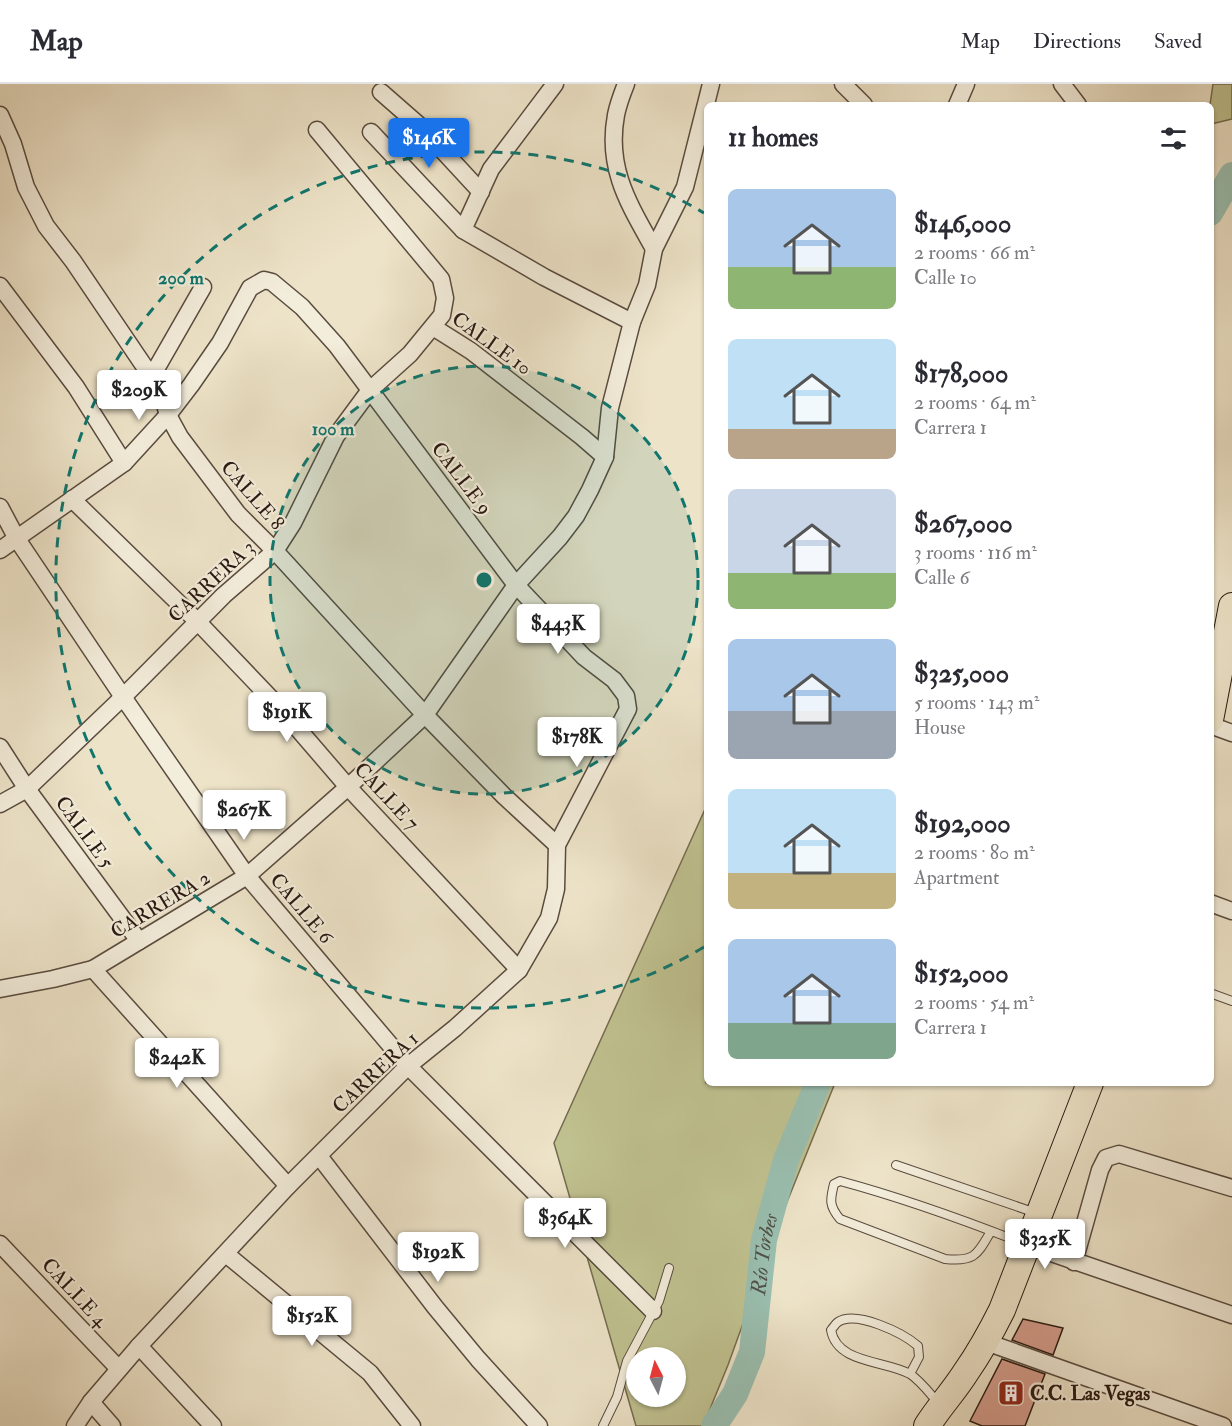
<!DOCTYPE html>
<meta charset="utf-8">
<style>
body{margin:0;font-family:"IM FELL Double Pica",serif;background:#f2f2f3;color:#2b2b33;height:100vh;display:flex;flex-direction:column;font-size:22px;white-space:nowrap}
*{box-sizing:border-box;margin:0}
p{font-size:20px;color:#7c7c81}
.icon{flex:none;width:33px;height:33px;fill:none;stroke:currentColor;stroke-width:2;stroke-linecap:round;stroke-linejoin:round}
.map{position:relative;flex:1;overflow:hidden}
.details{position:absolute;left:704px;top:18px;width:510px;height:984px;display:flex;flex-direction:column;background:#fff;border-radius:9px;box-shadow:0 2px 4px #0004}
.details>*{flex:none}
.needle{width:39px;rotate:354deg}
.controls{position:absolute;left:626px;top:1263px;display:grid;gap:12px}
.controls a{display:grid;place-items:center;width:60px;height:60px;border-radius:50%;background:#fff;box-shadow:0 2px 4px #0004;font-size:30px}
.price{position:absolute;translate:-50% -51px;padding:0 14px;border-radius:6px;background:#fff;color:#222;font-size:20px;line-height:39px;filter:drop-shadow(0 2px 3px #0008)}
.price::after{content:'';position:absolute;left:50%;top:36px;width:18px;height:14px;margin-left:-9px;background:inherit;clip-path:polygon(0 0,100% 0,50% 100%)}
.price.selected{background:#1a73e8;color:#fff}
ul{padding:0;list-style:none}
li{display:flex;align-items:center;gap:18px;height:150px;padding:0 24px}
li span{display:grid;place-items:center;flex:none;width:168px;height:120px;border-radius:9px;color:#555}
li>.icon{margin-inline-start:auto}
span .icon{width:72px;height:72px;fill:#fffc;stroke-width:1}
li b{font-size:26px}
h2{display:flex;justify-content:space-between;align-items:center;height:72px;padding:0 24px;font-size:26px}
header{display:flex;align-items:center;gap:36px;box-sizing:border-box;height:84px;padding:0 30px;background:#fff;border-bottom:2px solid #e1e1e2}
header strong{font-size:28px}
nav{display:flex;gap:33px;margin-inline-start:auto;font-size:21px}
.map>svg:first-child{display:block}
.green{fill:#c0c190;stroke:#746c50;stroke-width:1.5;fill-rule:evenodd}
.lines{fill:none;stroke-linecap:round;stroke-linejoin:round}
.river{stroke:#9abfb0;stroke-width:26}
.building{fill:#d69d8d;stroke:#281811;stroke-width:1.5}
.service-casing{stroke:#594b3f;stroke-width:10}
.minor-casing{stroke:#594b3f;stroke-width:19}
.primary-casing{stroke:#281811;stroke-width:28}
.service{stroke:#f3eddb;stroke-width:8}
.minor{stroke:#f3eddb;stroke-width:16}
.primary{stroke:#ede3c8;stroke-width:26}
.ring{fill:none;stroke:#0f766e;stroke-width:3;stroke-dasharray:10 8}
.labels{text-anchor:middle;stroke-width:4.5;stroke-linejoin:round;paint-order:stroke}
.street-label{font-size:20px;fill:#281811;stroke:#f3eddb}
.poi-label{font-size:20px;font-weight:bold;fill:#281811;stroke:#f3eddb;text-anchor:start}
.water-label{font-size:21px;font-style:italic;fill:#505249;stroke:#f3eddb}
.centre{fill:#0f766e;stroke:#f3eddb;stroke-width:3}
.ring-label{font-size:18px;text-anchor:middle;font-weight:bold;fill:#0f766e;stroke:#f3eddb;stroke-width:4.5;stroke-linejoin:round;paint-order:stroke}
</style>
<header>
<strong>Map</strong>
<nav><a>Map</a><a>Directions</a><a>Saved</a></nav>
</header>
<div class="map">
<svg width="1232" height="1342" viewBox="0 0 1232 1342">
<rect width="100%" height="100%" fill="#ede3c8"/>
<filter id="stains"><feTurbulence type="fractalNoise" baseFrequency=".00333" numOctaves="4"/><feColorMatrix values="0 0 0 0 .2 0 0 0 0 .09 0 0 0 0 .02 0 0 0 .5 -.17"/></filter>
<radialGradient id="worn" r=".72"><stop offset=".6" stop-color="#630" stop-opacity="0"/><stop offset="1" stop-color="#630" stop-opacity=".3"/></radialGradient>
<!-- green -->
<g class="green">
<path d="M1213,0H1232V35L1211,40L1210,21Z"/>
<path d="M706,723V999H835L787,1118L728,1281L703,1342H636L554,1059ZM636,1274H675V1312H636Z"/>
</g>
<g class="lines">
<!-- river -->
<g class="river">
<path d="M1210,129L1232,91"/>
<path id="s1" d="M714,1342L735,1310L752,1268L764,1156L786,1076L818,999"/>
</g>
</g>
<!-- building -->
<g class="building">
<path d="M1023,1235L1063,1244L1053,1271L1012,1256Z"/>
<path d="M1002,1275L1045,1290L1025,1342H982L970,1337Z"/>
</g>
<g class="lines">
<defs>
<g id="service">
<path d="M1210,909L1232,917"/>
<path d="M896,1081L1036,1129"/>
<path d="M991,1147C977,1171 975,1178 945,1175L840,1135C829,1122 830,1116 834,1100L840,1097C903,1114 964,1136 1025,1160"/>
<path d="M910,1290L919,1273L918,1262C903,1249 856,1226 838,1238C835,1240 834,1243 831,1246C837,1280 885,1276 910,1290C921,1297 931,1311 940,1321"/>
<path d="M603,1342L617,1313L627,1277L659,1217L669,1184"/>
</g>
<g id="minor">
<path d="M555,0L491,85L463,146L544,193L632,238"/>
<path d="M626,0C622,10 618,21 616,31C606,85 629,120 654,165"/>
<path d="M843,0L864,21"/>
<path d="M1062,0L1078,21"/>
<path d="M381,8L421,43L481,108"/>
<path d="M957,21L966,0"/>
<path d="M0,31L13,60L26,103L46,142L73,177L161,307L168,331L180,353L238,430L275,467L425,631L504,712L557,761"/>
<path d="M371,48L463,146"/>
<path d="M0,202L76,303L124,379"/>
<path d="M433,243L471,267L582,353L605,373"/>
<path d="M152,292L203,203"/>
<path d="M72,415L197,537L280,624L348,703L519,886"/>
<path d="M0,423L17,455L123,613L247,792L408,982L653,1227"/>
<path d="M0,466L124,379L168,331L191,301L220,259L250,204L264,196L272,198L302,223L337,262L516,501L584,573L614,596L626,612L628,625L557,761L556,805L549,834L519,886L455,944L408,982L288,1102L139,1262L91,1318L75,1342"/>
<path d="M1210,641L1232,649"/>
<path d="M0,663L27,705L139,857"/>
<path d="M0,720L27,705L123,613L224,511L275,467L293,439L336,352L370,306L410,270L442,231L445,214L441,195L317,46"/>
<path d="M1210,819L1232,827"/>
<path d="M93,885L288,1102"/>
<path d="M0,905L53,895L93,885L247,792L348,703L425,631L516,501L560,453L576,432L590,406L605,373L610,324L632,238L647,201L654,165L685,103L711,0"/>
<path d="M319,1072L435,1223L478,1275L539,1342"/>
<path d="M0,1160L119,1285"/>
<path d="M1028,1161L1232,1231"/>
<path d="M226,1170L370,1289L412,1342"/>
<path d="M1074,1178L1100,1086L1106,1074L1119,1070L1232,1104"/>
<path d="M986,1258L1223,1342"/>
<path d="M139,1262L213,1342"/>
<path d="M91,1318L112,1342"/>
</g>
<g id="primary">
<path d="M1210,636L1232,522"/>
<path d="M927,1342C939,1323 954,1307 966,1288C980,1268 991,1248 1002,1226L1090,999"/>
</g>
</defs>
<!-- service casing -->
<use href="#service" class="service-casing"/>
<!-- minor casing -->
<use href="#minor" class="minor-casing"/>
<!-- primary casing -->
<use href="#primary" class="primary-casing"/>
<!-- service -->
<use href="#service" class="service"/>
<!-- minor -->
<use href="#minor" class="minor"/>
<!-- primary -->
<use href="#primary" class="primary"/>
</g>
<!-- distance rings -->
<circle cx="484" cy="496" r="214" fill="#0f766e" fill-opacity=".12"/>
<g class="ring">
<circle cx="484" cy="496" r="214"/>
<path d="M704 863A428 428 0 1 1 704 129"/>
</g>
<!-- icons -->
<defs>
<symbol id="building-square" viewBox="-11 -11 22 22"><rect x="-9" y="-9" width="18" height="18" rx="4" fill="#8f2418" stroke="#f3eddb"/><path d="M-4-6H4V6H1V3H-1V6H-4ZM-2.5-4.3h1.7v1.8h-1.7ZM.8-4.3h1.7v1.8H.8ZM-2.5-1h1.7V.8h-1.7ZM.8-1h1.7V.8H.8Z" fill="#fff"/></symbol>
</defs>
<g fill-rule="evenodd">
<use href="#building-square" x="996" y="1294" width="30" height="30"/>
</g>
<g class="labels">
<!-- street labels -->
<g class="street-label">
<text transform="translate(492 259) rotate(36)" y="7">CALLE 10</text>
<text transform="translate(462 394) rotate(53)" y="7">CALLE 9</text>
<text transform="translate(253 411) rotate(49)" y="7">CALLE 8</text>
<text transform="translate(211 497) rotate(-43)" y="7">CARRERA 3</text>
<text transform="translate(387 712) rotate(47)" y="7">CALLE 7</text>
<text transform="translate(85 748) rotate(54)" y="7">CALLE 5</text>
<text transform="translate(160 820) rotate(-31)" y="7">CARRERA 2</text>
<text transform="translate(302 824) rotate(50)" y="7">CALLE 6</text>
<text transform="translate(375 988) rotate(-43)" y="7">CARRERA 1</text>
<text transform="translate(75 1208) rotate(47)" y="7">CALLE 4</text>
</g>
<!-- poi labels -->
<g class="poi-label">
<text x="1030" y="1316">C.C. Las Vegas</text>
</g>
<!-- water labels -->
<g class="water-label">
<text dy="7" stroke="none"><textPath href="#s1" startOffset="182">Río Torbes</textPath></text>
</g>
</g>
<circle cx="484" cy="496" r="9" class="centre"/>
<g class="ring-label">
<text x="181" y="200">200 m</text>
<text x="333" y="351">100 m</text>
</g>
<rect width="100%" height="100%" filter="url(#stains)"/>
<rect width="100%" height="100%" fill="url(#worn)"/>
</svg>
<div class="controls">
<a><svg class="needle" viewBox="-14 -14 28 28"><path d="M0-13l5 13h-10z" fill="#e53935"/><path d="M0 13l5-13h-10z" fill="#7c7c81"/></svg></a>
</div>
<b class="price selected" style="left:429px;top:85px">$146K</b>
<b class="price" style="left:139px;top:337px">$209K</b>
<b class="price" style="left:558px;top:571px">$443K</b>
<b class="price" style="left:287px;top:659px">$191K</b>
<b class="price" style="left:577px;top:684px">$178K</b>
<b class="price" style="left:244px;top:757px">$267K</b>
<b class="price" style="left:177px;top:1005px">$242K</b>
<b class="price" style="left:565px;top:1165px">$364K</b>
<b class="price" style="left:1045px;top:1186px">$325K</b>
<b class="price" style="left:438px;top:1199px">$192K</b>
<b class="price" style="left:312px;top:1263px">$152K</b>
<section class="details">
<h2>11 homes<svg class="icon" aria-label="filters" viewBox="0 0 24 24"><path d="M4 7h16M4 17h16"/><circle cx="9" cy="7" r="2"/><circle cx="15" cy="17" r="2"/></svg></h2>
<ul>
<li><span style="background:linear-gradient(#a9c7e8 65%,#8fb573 0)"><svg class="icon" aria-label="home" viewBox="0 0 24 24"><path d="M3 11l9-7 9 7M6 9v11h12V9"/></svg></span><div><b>$146,000</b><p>2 rooms · 66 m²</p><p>Calle 10</p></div></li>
<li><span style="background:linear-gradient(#bfe0f5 75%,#b9a48a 0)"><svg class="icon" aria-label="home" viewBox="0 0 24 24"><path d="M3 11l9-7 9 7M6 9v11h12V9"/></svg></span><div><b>$178,000</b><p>2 rooms · 64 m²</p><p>Carrera 1</p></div></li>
<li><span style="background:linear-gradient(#c9d6e8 70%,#8fb573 0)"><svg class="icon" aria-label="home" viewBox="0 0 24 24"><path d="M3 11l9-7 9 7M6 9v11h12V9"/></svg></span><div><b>$267,000</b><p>3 rooms · 116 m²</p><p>Calle 6</p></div></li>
<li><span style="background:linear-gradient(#a9c7e8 60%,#9aa5b1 0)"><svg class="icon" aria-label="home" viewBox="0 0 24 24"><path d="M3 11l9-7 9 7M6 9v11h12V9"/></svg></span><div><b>$325,000</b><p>5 rooms · 143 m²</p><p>House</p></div></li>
<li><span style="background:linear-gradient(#bfe0f5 70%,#c2b280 0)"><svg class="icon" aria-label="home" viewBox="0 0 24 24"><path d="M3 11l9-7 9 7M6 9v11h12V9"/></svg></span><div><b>$192,000</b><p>2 rooms · 80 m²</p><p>Apartment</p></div></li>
<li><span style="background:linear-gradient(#a9c7e8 70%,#7fa58c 0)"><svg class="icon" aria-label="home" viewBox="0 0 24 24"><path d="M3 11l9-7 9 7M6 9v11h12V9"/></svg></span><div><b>$152,000</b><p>2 rooms · 54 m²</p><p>Carrera 1</p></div></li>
</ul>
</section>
</div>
